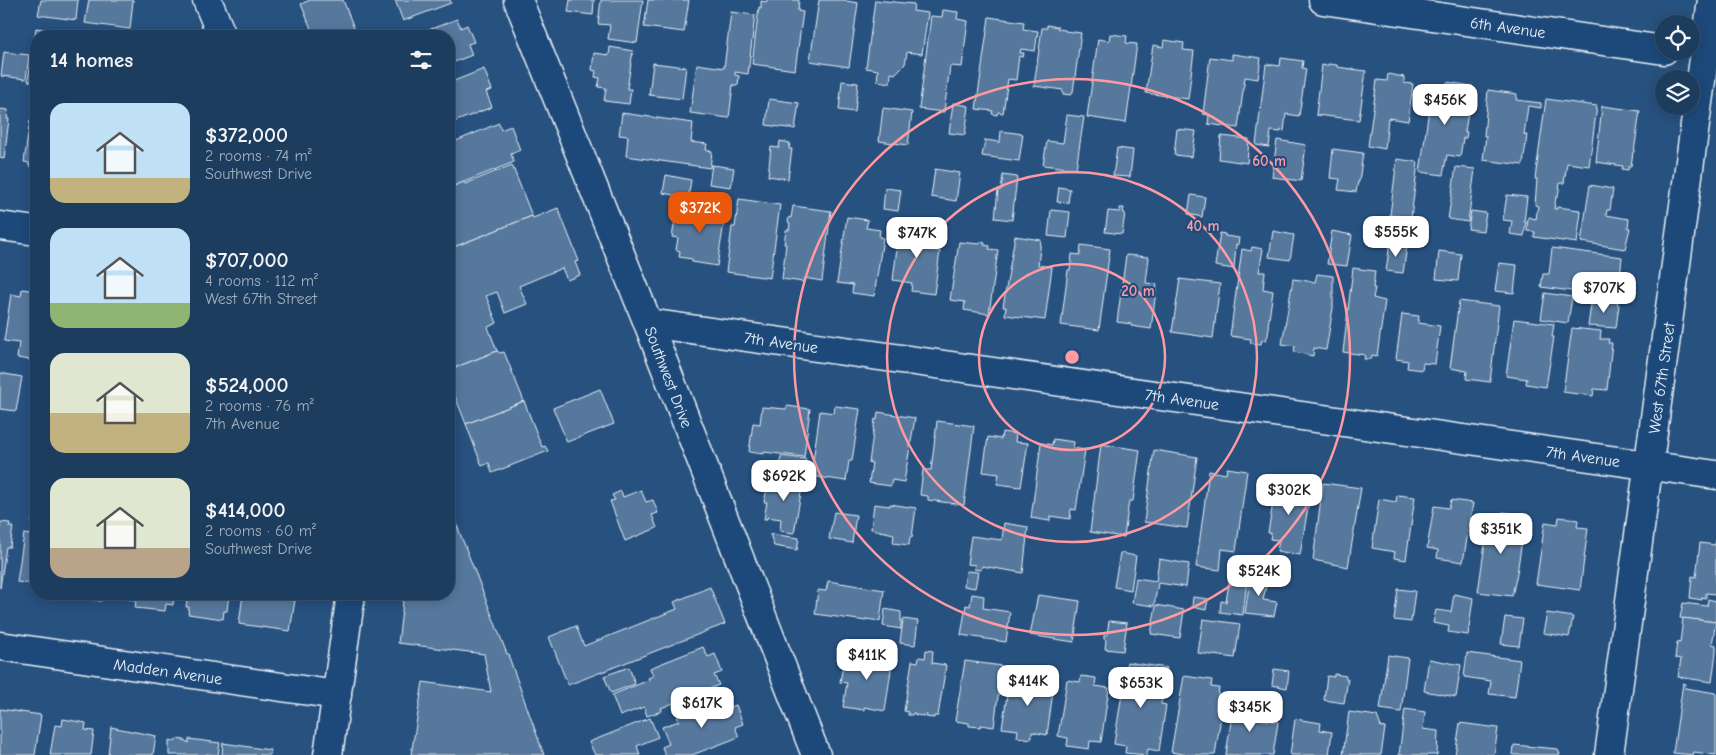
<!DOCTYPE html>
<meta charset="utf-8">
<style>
body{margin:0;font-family:"Comic Neue",sans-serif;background:#2a4868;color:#f1f3f6;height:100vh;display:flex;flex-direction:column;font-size:19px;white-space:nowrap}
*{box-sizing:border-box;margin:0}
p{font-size:16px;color:#a0aebd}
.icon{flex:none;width:28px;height:28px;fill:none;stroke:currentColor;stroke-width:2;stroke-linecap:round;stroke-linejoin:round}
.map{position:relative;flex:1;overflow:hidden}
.details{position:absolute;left:30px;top:30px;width:425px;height:570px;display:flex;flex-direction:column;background:#1d3d5f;border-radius:20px;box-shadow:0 2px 12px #0003,0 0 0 1px #3b5674}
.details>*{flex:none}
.tools{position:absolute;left:1655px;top:15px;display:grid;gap:10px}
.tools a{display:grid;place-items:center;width:45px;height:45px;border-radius:50%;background:#1d3d5f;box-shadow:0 2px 12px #0003,0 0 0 1px #3b5674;font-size:25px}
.price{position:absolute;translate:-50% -42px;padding:0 11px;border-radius:10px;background:#fff;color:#222;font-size:16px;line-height:32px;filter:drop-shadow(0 1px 2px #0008)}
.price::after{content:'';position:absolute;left:50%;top:30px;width:15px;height:11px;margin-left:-8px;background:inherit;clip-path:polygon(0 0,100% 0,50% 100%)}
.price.active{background:#ea580c;color:#fff}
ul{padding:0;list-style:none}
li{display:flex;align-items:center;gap:15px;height:125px;padding:0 20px}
li span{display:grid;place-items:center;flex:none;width:140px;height:100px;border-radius:15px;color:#555}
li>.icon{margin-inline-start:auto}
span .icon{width:60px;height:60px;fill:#fffc;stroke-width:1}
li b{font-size:21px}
h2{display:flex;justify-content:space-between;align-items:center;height:60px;padding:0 20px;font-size:21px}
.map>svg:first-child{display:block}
.building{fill:#57789d;stroke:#e8f1f8}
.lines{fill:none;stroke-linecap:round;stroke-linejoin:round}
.minor-casing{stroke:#e8f1f8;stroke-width:31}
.minor{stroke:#1f4a7a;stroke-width:28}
.ring{fill:none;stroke:#ff9aa2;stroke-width:2.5}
.labels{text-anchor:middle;stroke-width:4;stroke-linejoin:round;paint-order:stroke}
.street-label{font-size:16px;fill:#e8f1f8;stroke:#1f4a7a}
.centre{fill:#ff9aa2;stroke:#1f4a7a;stroke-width:2.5}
.ring-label{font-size:15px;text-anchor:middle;font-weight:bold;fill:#ff9aa2;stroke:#1f4a7a;stroke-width:4;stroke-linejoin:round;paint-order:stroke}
</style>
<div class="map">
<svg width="1716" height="755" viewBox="0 0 1716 755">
<rect width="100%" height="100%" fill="#27517f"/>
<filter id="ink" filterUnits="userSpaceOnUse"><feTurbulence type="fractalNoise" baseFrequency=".02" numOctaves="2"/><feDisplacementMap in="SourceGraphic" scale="10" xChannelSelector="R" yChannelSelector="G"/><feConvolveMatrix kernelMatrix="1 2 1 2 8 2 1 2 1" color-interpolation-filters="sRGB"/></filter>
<g filter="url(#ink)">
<!-- building -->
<g class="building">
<path d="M41,0H78L76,20L38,15Z"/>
<path d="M89,0H133L130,29L85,23Z"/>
<path d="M310,0H343L357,36H314L301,4Z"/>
<path d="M395,0H450L451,3L403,21Z"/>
<path d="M570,0H594L593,15L568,12Z"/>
<path d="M601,0H643L637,43L608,39L610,25L598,24Z"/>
<path d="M648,0H689L684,32L644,27Z"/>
<path d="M767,0H799L798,11L803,12L795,70L752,64L759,7L761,8V1L766,2Z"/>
<path d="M819,0H846V1L858,3L849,67L810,61Z"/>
<path d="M875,0L914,4L913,11L928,13L922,54L907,52L905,64L895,74L891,73L890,83L877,81L878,70L866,68Z"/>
<path d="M943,10L958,12L957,19L968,21L962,67L950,66L944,112L919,109L931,16L942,17Z"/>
<path d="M731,12L755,15L748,74L735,72V75L739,76L738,85H733L729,118L690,113L697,64L724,68Z"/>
<path d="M989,17L1024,22L1023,29L1038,31L1035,51L1021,49L1020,53H1024L1023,57L1019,56L1016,80L1008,79L1003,113L998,112L997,115L992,114L993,111L976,109Z"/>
<path d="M457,19L461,28L467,25L474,42L468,44L472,55L449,64V36H413Z"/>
<path d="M1047,25L1058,27V29L1065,30V31L1081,33L1073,92H1072L1071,95L1063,94V90L1034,86L1042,28H1047Z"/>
<path d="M36,28L50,30L49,36H36V82L28,81Z"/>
<path d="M1110,34L1127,36L1126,43L1137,44L1126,123L1087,117L1098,39L1109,41Z"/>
<path d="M1164,40L1184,43L1183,50L1194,51L1188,99L1146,93L1153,45L1163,47Z"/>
<path d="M610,47L633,51L627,89H631L629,104L604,101L606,88L598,87L600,78L595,77L596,71L592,70L594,53L609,55Z"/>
<path d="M4,52L29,55L26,79L1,76Z"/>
<path d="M1232,54L1261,58L1258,79L1245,77L1238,128L1208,124L1209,115L1203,114L1210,57L1232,60Z"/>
<path d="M1281,58L1303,61L1302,68L1306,69L1299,116L1286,114L1284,131L1281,130V132L1271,131L1269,147L1256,145L1266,64L1280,66Z"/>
<path d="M653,63L686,67L682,99L649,95Z"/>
<path d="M1328,64L1337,65V67L1366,71L1359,120L1316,115L1322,65L1327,66Z"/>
<path d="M484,69L492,90L486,92L492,107L449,124V83Z"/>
<path d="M1388,74L1404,77V83L1413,84L1408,121L1388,118L1385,149L1368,146L1377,80L1387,81Z"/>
<path d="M842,81L858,83L855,112L839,110Z"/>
<path d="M1447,82L1472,86L1465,132H1467L1466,138H1463L1460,157L1447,155L1443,175L1420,172L1432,88L1446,90Z"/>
<path d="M1488,90L1517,94L1516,100L1541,103V108L1528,106L1524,135H1527L1523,165L1483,160L1486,136H1484Z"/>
<path d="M769,99L799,103L795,129L766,125Z"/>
<path d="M1546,99L1597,106L1589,166L1567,163L1564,183H1560L1558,197H1556L1554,209H1557V207L1580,210L1579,212H1581L1577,243L1534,237L1535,232L1527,231L1528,217L1536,219L1538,206L1535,205L1537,179H1535Z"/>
<path d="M953,103L969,106L965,135L949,133Z"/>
<path d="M1602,106L1640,111L1634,152H1633L1631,166H1629L1628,170L1622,169L1623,166L1596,162Z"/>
<path d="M883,108L912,112L908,145L879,141Z"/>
<path d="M0,109L8,110L7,119H9L4,159L0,158Z"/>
<path d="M622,113L693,123L691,142L707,144L706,150L712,151L710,168L626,156L628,136L619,135Z"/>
<path d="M1067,115L1084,117L1076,169L1043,165L1047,141L1063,143Z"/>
<path d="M30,121L36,122V174V168L29,166V163L24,162Z"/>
<path d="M499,123L501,130L511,126L520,150L511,154L514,162L449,188V144Z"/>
<path d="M1177,129L1196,131L1192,157L1174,155Z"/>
<path d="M1001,131L1023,134L1019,161L982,156L985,140L1000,142Z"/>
<path d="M1221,136L1249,139L1247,163L1219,159Z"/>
<path d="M1277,140L1306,145L1301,181L1272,177Z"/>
<path d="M780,141L790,143L789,149H792L788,179L768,176L771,147L779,148Z"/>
<path d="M1117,148L1133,150L1130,177L1113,176Z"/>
<path d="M1333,149L1363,153L1359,182H1358L1356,192L1338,190L1340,179L1330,178Z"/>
<path d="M1397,159L1418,162L1411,218L1390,215Z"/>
<path d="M512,165L532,216L449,249V188L464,182L465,184Z"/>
<path d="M712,165L734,168L731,187L709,184Z"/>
<path d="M1456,167L1475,169L1468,222L1448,219Z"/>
<path d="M935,169L960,173L956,201L931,197Z"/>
<path d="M666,175L691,180L688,198L663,193Z"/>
<path d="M1003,175L1017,177L1012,220L995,218L998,190H1001Z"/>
<path d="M1590,185L1613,189L1610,210H1607L1606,215L1629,219L1628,228H1630L1625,249L1581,242Z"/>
<path d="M1059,187L1070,189L1068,203L1057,202Z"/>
<path d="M885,188L901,190L898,211L883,209Z"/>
<path d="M1191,195L1205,197L1202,217L1188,214Z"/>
<path d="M1507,195L1527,197L1524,222H1526L1524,236L1510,234L1512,221L1503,220Z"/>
<path d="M739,199L780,205L770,278L726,272L732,227H735Z"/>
<path d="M701,206L728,211L727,224L724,223L717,266L692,262V259L679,257L680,251L676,250L678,238L672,237L675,220L681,221L683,207L700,210Z"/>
<path d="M793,206L831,211L822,281L804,278L803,282L782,279L786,244H784L786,230H789L790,223L788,222L789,217L791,218Z"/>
<path d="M558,208L579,261L575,262L580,275L567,280L562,268L519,286L527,304L505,313L497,292L486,296L497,323L488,327L497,351L449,370V249L532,216L533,218Z"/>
<path d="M1120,208H1124L1123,212L1125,213L1122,234L1105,232L1108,211L1120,212Z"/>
<path d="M1051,210L1070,212L1067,238L1048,236Z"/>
<path d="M1471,211L1486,213L1483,231L1468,229Z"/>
<path d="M847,217L868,220L866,228L880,230L879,237L883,238L874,296L852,293L853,285L837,283Z"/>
<path d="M915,223L934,225L930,250L940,251L934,294L911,291L912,283L893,280L899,232L913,234Z"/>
<path d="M1273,231L1294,235L1290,260L1269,257Z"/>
<path d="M1332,231L1352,235L1347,266L1327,264Z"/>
<path d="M1220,233L1225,234V236L1239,238L1238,245L1236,244L1234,269L1215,266Z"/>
<path d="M1015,236L1041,240L1038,265L1052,267L1045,320L1005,315L1006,307H1003Z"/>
<path d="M959,242L979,244L980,242L985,243L984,245L990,246L989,249L998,250L989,314L964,310L965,302L950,300Z"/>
<path d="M1390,243L1407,246L1403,273L1386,271Z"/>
<path d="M1081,245L1110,249L1099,330L1061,325L1068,270H1070L1072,254L1080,255Z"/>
<path d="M1252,247L1263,249L1259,272H1265L1263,289L1273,291L1268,326L1269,327L1268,335L1266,340H1262L1261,344L1250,343L1251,339L1230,336L1242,249L1251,251Z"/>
<path d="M1552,248L1622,257L1619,285L1611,284L1610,296L1541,287L1543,274H1549Z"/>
<path d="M1439,251L1461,254L1458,281L1436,279Z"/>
<path d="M1126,255L1149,257L1146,283L1157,284L1151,329L1131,326V324L1117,322Z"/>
<path d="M1499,263L1517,265L1514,293L1495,291Z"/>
<path d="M1353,268L1375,271L1373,288H1375L1373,298L1385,301L1377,356L1372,355L1371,359H1364L1365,355L1343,352Z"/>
<path d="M1317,274L1333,276V308L1326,350L1314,348L1313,356L1294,352L1295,346L1282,344L1293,279L1315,282Z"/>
<path d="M1180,279L1220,284L1213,338L1172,332Z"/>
<path d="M22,289L36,291V361L17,358L19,343L4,341L11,294L21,296Z"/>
<path d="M1545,293L1572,297L1568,323L1541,319Z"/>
<path d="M1592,298L1618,302L1617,305H1619L1616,328L1588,326Z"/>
<path d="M1459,301L1499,306L1490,382L1466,379L1467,371L1450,368Z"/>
<path d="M1402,314L1419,316L1418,323L1440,326L1435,364L1423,363L1422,370L1407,368L1408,361L1396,359Z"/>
<path d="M1514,319L1554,324L1552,337H1554L1546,387L1526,384L1527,379L1506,376Z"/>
<path d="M1572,328L1601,331L1600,339H1609L1608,343H1612L1607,390L1594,389L1593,396L1563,392Z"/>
<path d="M497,351L500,353L504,352L524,401L466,424L449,381V370Z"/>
<path d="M0,373L22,377L16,411L0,409Z"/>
<path d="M600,389L614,424L567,442L553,408Z"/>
<path d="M524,401L542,447L545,446L548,451L492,473L489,463L482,466L466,424Z"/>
<path d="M787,406L810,409L804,457L764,452V454L749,452L753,423L760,424L762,407L786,409Z"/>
<path d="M835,406L860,409L852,461H849L846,481L811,476L820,411L834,413Z"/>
<path d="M878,412L915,418L904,482L892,480L891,486L869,483L872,463H869L875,419L877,420Z"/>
<path d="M937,421L974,426L964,505L928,500V496L920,495L923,470H931Z"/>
<path d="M1002,432L1016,434L1015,442L1028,443L1021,487L997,484L999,474L983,472L988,437L1001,439Z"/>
<path d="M1053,439L1074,442L1073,448L1085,450L1076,510L1071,509L1070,519L1050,516V521L1031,518L1041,443L1052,445Z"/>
<path d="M1101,444L1140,450L1133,501H1129L1124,537L1090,532Z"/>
<path d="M1154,450L1197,457L1187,528L1144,522Z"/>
<path d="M781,456L806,459L804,478L779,475Z"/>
<path d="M1227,468L1247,471L1236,551L1222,549L1220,570L1196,567L1209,471L1226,474Z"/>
<path d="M770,476L803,481L794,533L780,531L781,519L767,517V519H764L767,502H764Z"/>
<path d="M1281,478L1290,479V485L1311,489L1300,555L1277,551L1279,540L1270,539L1271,533H1268L1276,484H1280Z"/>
<path d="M1323,483L1361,488L1348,567L1313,560Z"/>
<path d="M641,490L646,502L653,500L658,513L652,515L657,528L625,541L610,501L615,500L612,495L621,491L623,497Z"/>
<path d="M1397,495L1415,497L1406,560L1394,558L1395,552L1372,548L1379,499L1396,502Z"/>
<path d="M1451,500L1473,503L1463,562L1437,558L1438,550L1427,548L1434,506L1449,508Z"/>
<path d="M874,504L890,506V504L916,508L912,537H910L909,545L893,543L894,534L871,529Z"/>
<path d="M449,505L507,654H509L510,656L509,657L544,755H411L423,682L491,692L484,654L398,643L404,594H449Z"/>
<path d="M834,512L856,515L852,543L829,539Z"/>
<path d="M1503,512L1515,514L1514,519L1525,521L1517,573L1512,596L1478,592L1489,516L1502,518Z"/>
<path d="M1559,517L1578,520L1577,527L1588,528L1580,590L1536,584L1545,522L1558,524Z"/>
<path d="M32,519H36V584L17,582L24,534L31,535Z"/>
<path d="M0,522L10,523L9,527H13L10,547H6L0,588Z"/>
<path d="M1004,523L1028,527L1023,573L982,566L981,570L974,569L975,565L967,564L971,536L1002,540Z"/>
<path d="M770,534L799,538L797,550L774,546Z"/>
<path d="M1716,540V594L1706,593V598L1702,597V600L1690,598L1692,576L1696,577L1700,543L1715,545Z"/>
<path d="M1120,553L1136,556L1131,590L1114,587Z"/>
<path d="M1159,559L1189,564L1186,587L1158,583L1154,606L1132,603L1136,578L1156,581Z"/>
<path d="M1231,570L1248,572L1243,615L1220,612L1221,601L1226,602Z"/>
<path d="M966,571L978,572L975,588L964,586Z"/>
<path d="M1251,573L1268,576L1263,600L1277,602L1274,616L1245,613Z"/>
<path d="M828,581L884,590L880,621L866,619V621L815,614L818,590L826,591Z"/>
<path d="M710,587L725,624L568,685L549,637L576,626L584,646L677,609L674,602Z"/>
<path d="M1398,589L1415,591L1411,622L1394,620Z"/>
<path d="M80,594H113L112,597L101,595V601L80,598Z"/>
<path d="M129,594H174L173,605L166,604L165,611L135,608L136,600L128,599Z"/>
<path d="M188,594H229L227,611H224L223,619L188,614L189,607H186Z"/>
<path d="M243,594H296L290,631L239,624Z"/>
<path d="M972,594L984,596L983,608L1010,612L1006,642L961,635L966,605L970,606Z"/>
<path d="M1454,594L1473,598L1468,635L1448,632L1449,626L1433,623L1436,610L1451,612Z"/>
<path d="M1038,595L1080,601L1074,642L1030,635Z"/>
<path d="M1193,597L1208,599L1206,610L1192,607Z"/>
<path d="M1708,599L1716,601V622L1680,618L1683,603L1707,606Z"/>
<path d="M1156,605L1184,610L1180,638L1151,634Z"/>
<path d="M885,609L901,612V629L883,626Z"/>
<path d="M1547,613L1573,617L1569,637L1543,633Z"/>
<path d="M1505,617L1523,619L1519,646L1501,644Z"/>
<path d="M1683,618L1716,622L1712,644L1716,645V652L1712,682L1678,677L1681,659L1675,658L1677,642L1680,643Z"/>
<path d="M903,619L918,621L915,645L900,643Z"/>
<path d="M1203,619L1240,624L1235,658L1198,653Z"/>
<path d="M1109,621L1127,623L1123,651L1105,649L1106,640L1104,639V635H1107Z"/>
<path d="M703,647L708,657L715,654L722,672L714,675L719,685L661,708L662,711L647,716L644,707L620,716L612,695L649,680L648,678L653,676L650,668Z"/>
<path d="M926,650L933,651L932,663L946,665L938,716H934V718L926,717L927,715L925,714L924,716L915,715V713H913L912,715H908V712L904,711L912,661L918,662L919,657L925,658Z"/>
<path d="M851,652L867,654V652L893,656L885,711L864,707V710L843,707L847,683L840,682L843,665L849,666Z"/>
<path d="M1467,653L1520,660L1515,697L1489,694L1491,681L1464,677Z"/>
<path d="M1388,655L1408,658L1401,712L1380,709Z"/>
<path d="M1429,659L1461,665L1456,697L1424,691Z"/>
<path d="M965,661L1002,666L994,727L981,725L980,727L969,726V723L955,721Z"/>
<path d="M1127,662L1167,668L1161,704L1166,705L1159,751L1148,749L1147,755L1125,753L1126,746L1114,744Z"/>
<path d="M629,667L635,684L611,693L604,676Z"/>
<path d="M1274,669L1289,671L1287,688L1272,685Z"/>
<path d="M1334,674L1346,676V679H1348L1344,703L1324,700L1327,676L1334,677Z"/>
<path d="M1010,676L1051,683L1050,691H1053L1047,735L1032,732L1031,739L1017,737L1018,730L1002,728Z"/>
<path d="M1081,676L1096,678L1095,686L1109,688L1101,742L1090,741L1089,749L1067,746L1068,738L1058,736L1067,680L1080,682Z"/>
<path d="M1184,676L1212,680L1211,687L1219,688L1216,709L1222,710L1215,755H1188L1171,752Z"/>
<path d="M1683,683L1686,684L1685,688L1716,693V755L1694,752L1693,755L1673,753Z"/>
<path d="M724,699L727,708L736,705L743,724L735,727L739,737L692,755H665L662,747L669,744L662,727L679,721L677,717Z"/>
<path d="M1234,701L1255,704L1253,718L1278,722L1273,755H1226Z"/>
<path d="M0,709L41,715L35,755H0Z"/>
<path d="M1405,709L1425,712L1423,729L1438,731L1437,755H1399Z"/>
<path d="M1349,712L1377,716L1381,727L1385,728L1381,755H1343Z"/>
<path d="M650,718L658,737L637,746L640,755H595L589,742Z"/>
<path d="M63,719L86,723L85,730L94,731L91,755H50L55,725L62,726Z"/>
<path d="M1295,719L1321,723L1320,730L1332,732L1329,755H1290Z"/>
<path d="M1460,723L1498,728L1494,755H1455Z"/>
<path d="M111,727L156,736L153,755H108Z"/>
<path d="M177,739L184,740L189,743V739L220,743L218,755L206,754V755H169V740L174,741Z"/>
<path d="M223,743L270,750V755H222Z"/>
<path d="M1514,745L1558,749L1560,755H1513Z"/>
</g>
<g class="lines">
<defs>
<g id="minor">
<path d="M207,0L222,36"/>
<path d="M518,0L648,323L816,755"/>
<path d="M1323,0L1664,50"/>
<path d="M0,226L36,231"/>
<path d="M648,323L1716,475"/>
<path d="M0,646L337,695"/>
<path d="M328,755L351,594"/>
<path d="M1609,755L1712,0"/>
</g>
</defs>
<!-- minor casing -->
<use href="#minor" class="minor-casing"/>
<!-- minor -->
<use href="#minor" class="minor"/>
</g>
</g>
<!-- distance rings -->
<g class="ring">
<circle cx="1072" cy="357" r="93"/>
<circle cx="1072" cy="357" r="185"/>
<circle cx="1072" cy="357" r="278"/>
</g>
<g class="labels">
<!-- street labels -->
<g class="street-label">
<text transform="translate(1508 27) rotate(8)" y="6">6th Avenue</text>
<text transform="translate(781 342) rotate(8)" y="6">7th Avenue</text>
<text transform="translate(669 377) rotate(69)" y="6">Southwest Drive</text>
<text transform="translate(1661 378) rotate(-82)" y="6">West 67th Street</text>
<text transform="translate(1182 399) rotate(8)" y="6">7th Avenue</text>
<text transform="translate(1583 456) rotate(8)" y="6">7th Avenue</text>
<text transform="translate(168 671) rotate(8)" y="6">Madden Avenue</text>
</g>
</g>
<circle cx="1072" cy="357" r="8" class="centre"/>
<g class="ring-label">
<text x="1269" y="166">60 m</text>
<text x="1203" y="231">40 m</text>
<text x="1138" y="296">20 m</text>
</g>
</svg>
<div class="tools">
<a><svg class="icon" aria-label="locate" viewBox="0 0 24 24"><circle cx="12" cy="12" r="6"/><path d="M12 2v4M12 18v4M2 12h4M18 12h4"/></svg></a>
<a><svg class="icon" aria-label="layers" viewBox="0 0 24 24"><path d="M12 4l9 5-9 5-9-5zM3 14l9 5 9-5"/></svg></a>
</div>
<b class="price" style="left:1445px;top:126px">$456K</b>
<b class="price active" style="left:700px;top:234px">$372K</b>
<b class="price" style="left:1396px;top:258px">$555K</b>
<b class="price" style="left:917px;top:259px">$747K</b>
<b class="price" style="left:1604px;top:314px">$707K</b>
<b class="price" style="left:784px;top:502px">$692K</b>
<b class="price" style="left:1289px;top:516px">$302K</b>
<b class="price" style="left:1501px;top:555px">$351K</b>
<b class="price" style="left:1259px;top:597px">$524K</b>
<b class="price" style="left:867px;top:681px">$411K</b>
<b class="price" style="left:1028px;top:707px">$414K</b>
<b class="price" style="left:1141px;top:709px">$653K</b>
<b class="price" style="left:702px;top:729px">$617K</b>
<b class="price" style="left:1250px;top:733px">$345K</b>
<section class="details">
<h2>14 homes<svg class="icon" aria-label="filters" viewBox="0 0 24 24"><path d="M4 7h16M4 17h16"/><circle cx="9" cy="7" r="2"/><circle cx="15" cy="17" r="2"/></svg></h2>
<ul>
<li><span style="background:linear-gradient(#bfe0f5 75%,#c2b280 0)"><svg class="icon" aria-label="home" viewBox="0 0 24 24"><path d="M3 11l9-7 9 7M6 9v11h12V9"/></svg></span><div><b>$372,000</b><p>2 rooms · 74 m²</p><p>Southwest Drive</p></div></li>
<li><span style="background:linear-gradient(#bfe0f5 75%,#8fb573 0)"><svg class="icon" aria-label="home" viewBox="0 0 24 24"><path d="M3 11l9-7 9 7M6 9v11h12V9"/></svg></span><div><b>$707,000</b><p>4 rooms · 112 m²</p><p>West 67th Street</p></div></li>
<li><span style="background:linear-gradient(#dfe7d0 60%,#c2b280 0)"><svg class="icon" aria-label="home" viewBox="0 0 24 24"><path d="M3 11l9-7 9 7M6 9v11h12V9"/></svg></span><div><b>$524,000</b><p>2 rooms · 76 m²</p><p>7th Avenue</p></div></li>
<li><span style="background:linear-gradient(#dfe7d0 70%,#b9a48a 0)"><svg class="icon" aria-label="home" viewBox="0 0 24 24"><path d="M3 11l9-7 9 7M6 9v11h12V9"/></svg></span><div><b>$414,000</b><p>2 rooms · 60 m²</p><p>Southwest Drive</p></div></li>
</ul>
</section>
</div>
